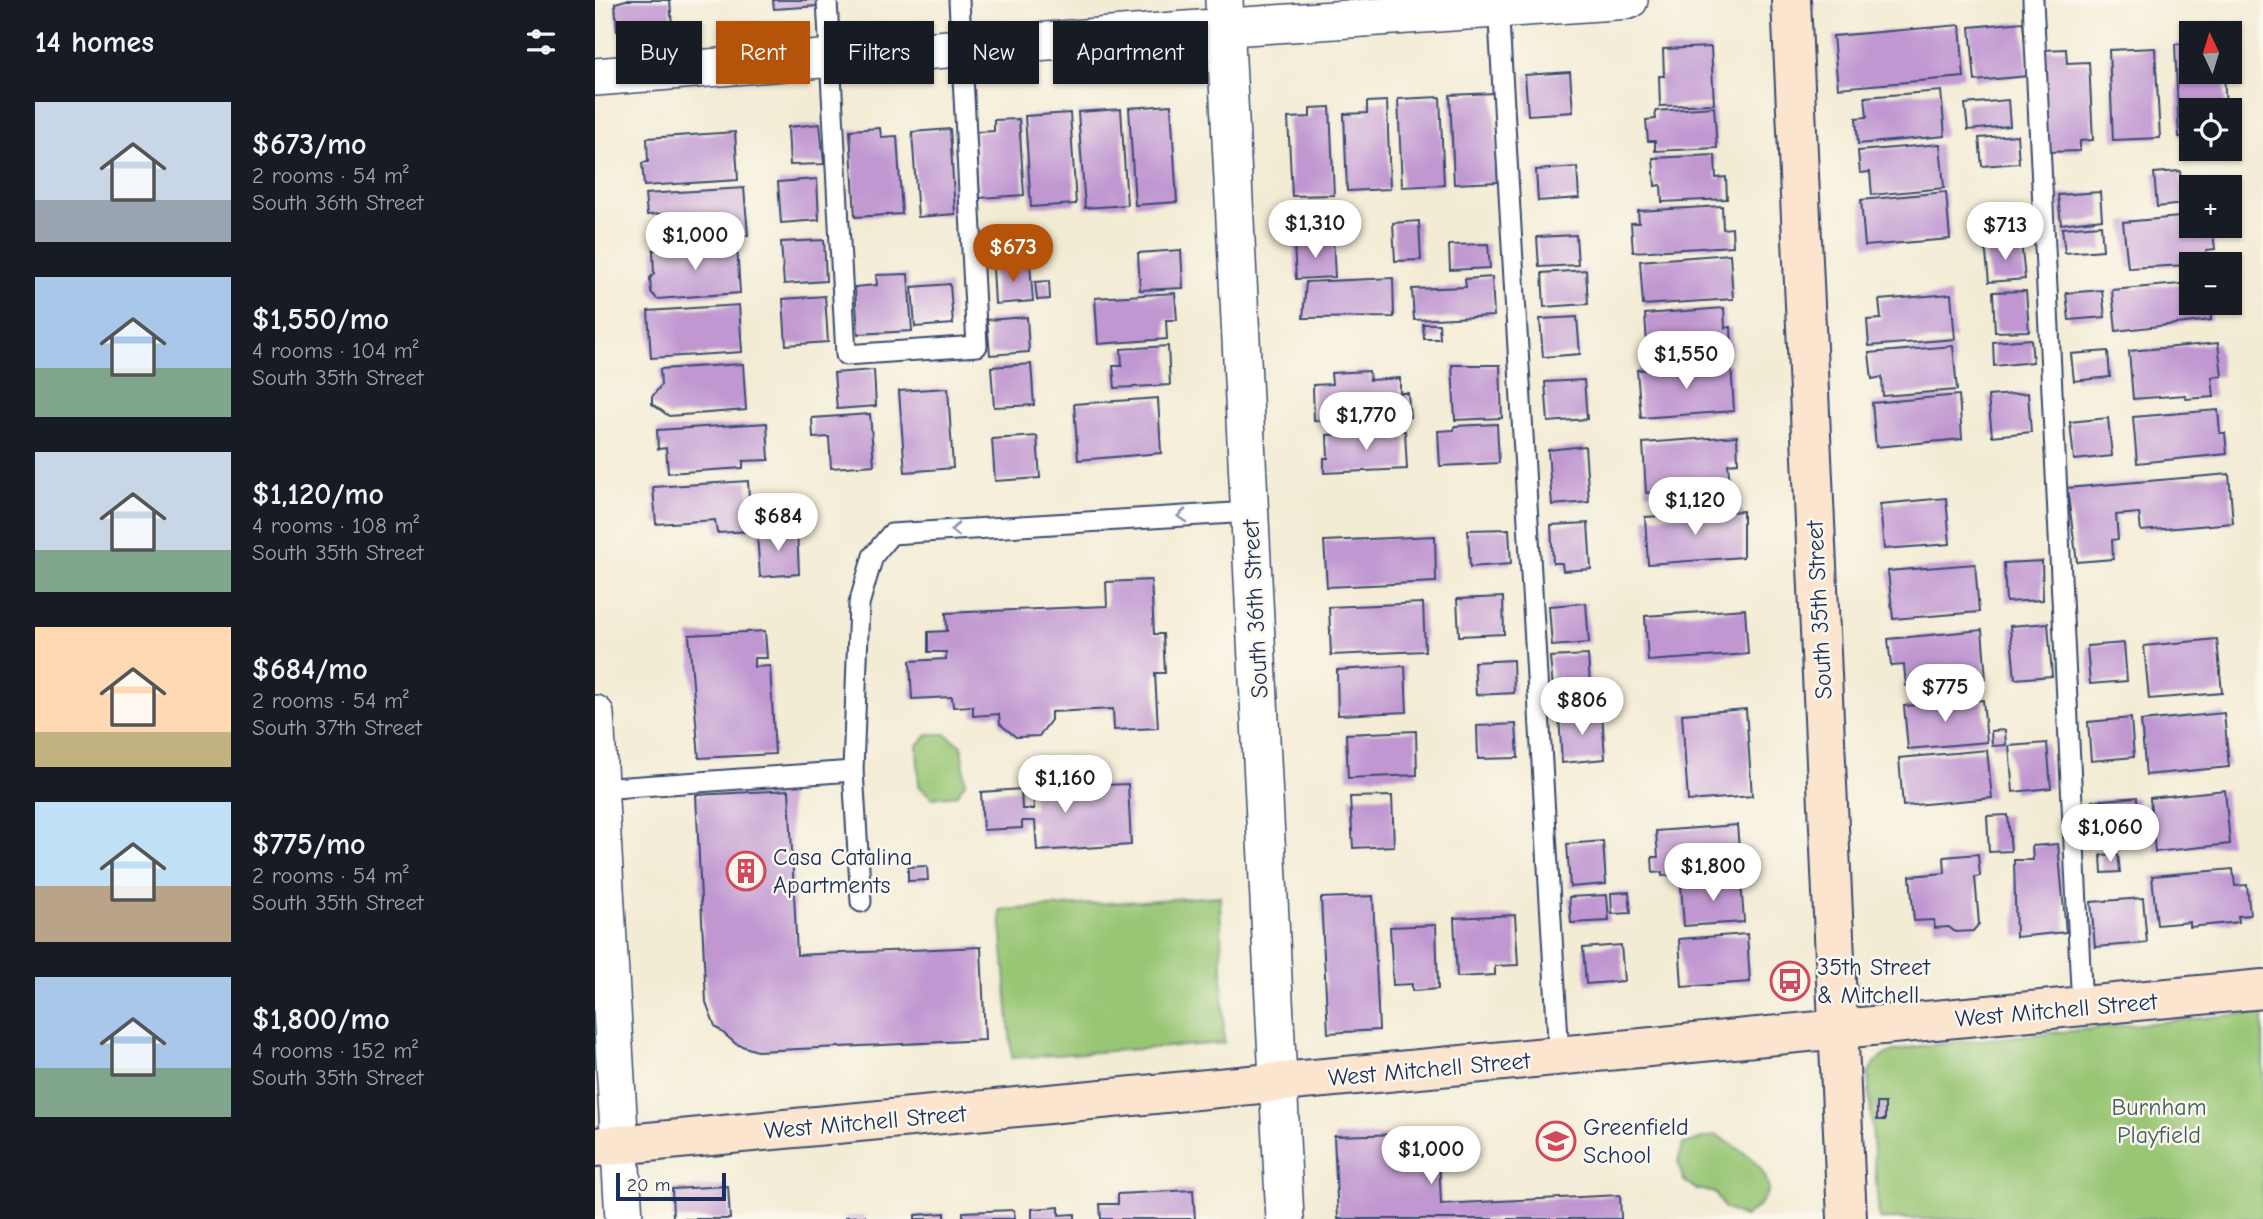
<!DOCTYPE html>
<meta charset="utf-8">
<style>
body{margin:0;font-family:"Comic Neue",sans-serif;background:#20242c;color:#f1f3f6;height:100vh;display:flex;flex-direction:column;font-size:26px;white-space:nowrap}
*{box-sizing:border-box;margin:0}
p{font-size:23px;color:#9ea1a6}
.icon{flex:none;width:38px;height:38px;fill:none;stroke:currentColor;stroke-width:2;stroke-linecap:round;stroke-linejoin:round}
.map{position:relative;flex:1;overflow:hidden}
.panel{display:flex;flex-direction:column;background:#171b24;width:595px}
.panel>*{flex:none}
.hud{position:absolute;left:21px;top:21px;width:665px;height:63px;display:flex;gap:14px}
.needle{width:46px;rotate:356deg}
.tools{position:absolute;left:1584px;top:21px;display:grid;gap:14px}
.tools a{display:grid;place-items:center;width:63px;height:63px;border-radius:0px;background:#171b24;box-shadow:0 2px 5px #0004;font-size:35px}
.scale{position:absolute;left:21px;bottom:18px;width:110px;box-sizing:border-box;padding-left:7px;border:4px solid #1b2f5e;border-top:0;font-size:19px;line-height:24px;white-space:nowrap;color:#1b2f5e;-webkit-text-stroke:5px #fbf7ec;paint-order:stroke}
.price{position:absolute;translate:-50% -60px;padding:0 16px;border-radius:24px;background:#fff;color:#222;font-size:23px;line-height:46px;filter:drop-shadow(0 2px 4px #0008)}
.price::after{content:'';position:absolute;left:50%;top:42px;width:21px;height:16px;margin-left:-10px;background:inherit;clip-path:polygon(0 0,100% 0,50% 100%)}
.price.current{background:#b45309;color:#fff}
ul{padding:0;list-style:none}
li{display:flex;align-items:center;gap:21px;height:175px;padding:0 35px}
li span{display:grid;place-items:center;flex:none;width:196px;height:140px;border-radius:0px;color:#555}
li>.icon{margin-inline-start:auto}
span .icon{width:84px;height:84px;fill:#fffc;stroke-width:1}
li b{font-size:30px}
h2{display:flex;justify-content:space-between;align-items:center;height:84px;padding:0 35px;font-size:30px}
.pill{padding:0 24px;border-radius:0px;background:#171b24;box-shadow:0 2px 5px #0004;font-size:24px;line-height:63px}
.pill.current{background:#b45309;color:#fff}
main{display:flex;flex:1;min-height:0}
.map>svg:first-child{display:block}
.green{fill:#98c675;stroke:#5a7a6a;stroke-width:2}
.building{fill:#c097d1}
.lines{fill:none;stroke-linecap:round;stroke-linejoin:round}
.lane-casing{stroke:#3b4b70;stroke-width:23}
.street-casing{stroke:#3b4b70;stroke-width:40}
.secondary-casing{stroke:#3b4b70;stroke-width:42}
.lane{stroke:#fff;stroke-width:19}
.street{stroke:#fff;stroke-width:37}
.secondary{stroke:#fce5cf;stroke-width:38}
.oneway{stroke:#8d97ae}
.labels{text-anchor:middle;stroke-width:5;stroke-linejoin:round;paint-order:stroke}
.street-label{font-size:24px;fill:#1b2f5e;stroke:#fbf7ec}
.poi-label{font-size:24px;fill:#1b2f5e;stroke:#fbf7ec;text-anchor:start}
.park-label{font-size:24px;fill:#405c65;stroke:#fbf7ec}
</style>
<main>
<section class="panel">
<h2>14 homes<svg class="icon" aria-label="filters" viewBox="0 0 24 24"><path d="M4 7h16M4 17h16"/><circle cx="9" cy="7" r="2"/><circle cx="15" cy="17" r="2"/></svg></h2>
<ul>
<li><span style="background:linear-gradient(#c9d6e8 70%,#9aa5b1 0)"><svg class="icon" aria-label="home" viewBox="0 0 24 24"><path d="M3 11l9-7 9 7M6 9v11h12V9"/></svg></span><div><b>$673/mo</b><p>2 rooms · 54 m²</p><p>South 36th Street</p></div></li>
<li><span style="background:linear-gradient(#a9c7e8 65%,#7fa58c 0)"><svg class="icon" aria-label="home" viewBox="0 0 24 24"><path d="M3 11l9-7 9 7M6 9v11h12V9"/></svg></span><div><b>$1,550/mo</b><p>4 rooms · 104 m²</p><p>South 35th Street</p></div></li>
<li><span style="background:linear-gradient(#c9d6e8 70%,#7fa58c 0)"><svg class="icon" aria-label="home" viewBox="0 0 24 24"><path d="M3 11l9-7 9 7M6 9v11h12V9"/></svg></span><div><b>$1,120/mo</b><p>4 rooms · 108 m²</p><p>South 35th Street</p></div></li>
<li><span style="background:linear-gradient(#ffd9b3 75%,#c2b280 0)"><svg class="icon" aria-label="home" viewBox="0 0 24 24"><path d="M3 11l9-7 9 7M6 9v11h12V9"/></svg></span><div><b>$684/mo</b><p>2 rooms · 54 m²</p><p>South 37th Street</p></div></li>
<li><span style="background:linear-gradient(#bfe0f5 60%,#b9a48a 0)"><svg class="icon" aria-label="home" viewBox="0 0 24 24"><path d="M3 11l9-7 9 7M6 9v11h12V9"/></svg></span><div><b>$775/mo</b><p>2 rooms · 54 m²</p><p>South 35th Street</p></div></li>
<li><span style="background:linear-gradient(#a9c7e8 65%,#7fa58c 0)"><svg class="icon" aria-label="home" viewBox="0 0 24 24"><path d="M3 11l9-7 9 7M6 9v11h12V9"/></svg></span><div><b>$1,800/mo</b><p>4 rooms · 152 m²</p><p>South 35th Street</p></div></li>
</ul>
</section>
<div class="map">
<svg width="1668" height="1219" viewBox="0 0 1668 1219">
<rect width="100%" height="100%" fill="#fbf7ec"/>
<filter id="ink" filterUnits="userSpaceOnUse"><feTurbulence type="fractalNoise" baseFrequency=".0143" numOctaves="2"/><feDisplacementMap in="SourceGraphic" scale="14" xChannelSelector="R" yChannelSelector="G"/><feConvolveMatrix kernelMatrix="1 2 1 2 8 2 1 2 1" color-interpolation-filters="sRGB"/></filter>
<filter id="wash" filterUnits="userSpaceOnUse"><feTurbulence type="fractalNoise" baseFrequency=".00686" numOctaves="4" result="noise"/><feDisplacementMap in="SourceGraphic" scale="28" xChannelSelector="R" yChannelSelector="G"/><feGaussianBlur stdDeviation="1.57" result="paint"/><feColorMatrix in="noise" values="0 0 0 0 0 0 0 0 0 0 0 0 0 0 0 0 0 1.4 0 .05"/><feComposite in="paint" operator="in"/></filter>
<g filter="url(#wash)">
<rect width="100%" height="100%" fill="#f3ecd5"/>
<!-- green -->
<g class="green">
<path d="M333,734H350L367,746L370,783L361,795L337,798L324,786L322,746Z"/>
<path d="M625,896L629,1043L417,1058L405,910Z"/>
<path d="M1668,1012V1219H1284L1273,1075C1283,1048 1309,1049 1335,1045Z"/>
<path d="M1122,1135C1144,1150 1170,1161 1174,1190L1164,1206L1149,1217L1129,1208L1120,1193L1101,1189L1089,1181L1083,1162L1088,1144Z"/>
</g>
<g id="blocks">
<!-- building -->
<g class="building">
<path d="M31,0H75L77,27L22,31L20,3Z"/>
<path d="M178,0H223V6L179,9Z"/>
<path d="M1428,22L1433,76L1380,81L1375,27Z"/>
<path d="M1365,25L1369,77L1243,88L1238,36Z"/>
<path d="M1596,43V72H1629L1631,110H1596V136L1584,137L1580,44Z"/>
<path d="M1116,47L1119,104L1065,106L1064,76H1069L1068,49Z"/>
<path d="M1560,48L1565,138L1518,140L1514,50Z"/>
<path d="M1471,49L1472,63L1494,62L1498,140L1485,141V151L1453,152L1448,50Z"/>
<path d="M975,72L978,112L933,115L930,75Z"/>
<path d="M1346,91L1350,136L1263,144L1261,118L1272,117L1270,97Z"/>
<path d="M899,93L903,182L859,184L855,95Z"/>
<path d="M845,97L849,185L807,187L803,99Z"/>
<path d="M1413,100L1415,126L1373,130L1370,104Z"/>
<path d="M792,101L795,189L752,191L749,114L772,113V102Z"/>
<path d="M576,105L582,202L540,205L534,108Z"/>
<path d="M735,107L739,195L697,196L693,118L715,117V108Z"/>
<path d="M1119,107L1122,148L1060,151V141H1053L1051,120L1061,119L1060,111Z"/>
<path d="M526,109L532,205L490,208L483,112Z"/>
<path d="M475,113L481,204L436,207L430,116Z"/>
<path d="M424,119L429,195L385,198L381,132L399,131V120Z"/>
<path d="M225,124L229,164L195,165L193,127Z"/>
<path d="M285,128L286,137L302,136L307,214L260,217L255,130Z"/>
<path d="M355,129L360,214L323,217L317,132Z"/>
<path d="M140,132L143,180L49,186L47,163L53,162L52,138Z"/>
<path d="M1422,135L1424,163L1387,166L1384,138Z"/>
<path d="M1345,144L1349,188L1277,195L1275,172L1265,173L1263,151Z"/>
<path d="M1120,155L1121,178L1131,177L1132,199L1067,202L1066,185L1060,186L1058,158Z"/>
<path d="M982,167L984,198L943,201L941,170Z"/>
<path d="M1585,171L1588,204L1562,207L1559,173Z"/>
<path d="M222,179L224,220L186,223L183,182Z"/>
<path d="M149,188L153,235L67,240L65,214L52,215L50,194Z"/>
<path d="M1596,188V213H1592L1590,189Z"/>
<path d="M1351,192L1355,239L1270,246L1266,200Z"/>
<path d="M1505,192L1507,219L1466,224L1463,195Z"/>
<path d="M1127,206L1128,229L1137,228L1138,246L1038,252L1036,223H1044L1043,211Z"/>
<path d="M1424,212L1426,238L1386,241L1384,215Z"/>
<path d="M1596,216V226H1617L1620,249L1611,250L1613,264L1533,268L1528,222Z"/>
<path d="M824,221L826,260L800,261L798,223Z"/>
<path d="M1506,225L1508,250L1470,253L1467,228Z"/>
<path d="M981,235L983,265L944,267L942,237Z"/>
<path d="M229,240L231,281L189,284L186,242Z"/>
<path d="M738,240L740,277L701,279L699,243Z"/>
<path d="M1426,241L1430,279L1394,282L1390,244Z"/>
<path d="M893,244L895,268L855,270L854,245Z"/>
<path d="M142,246L145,293L62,299L56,292L55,278L59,274L58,250Z"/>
<path d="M586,250L588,288L545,290L543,253Z"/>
<path d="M1135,254L1138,299L1048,305L1045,261Z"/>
<path d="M435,264L438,301L400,304L398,267Z"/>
<path d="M991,270L993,304L949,307L947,273Z"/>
<path d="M313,274L317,331L263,334L260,287L282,285L281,275Z"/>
<path d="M897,277L899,316L819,320L817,289L871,287L870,279Z"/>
<path d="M798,278L799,317L708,318L711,282Z"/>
<path d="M454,281L455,299L442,300L440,282Z"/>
<path d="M1596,283V303H1615L1616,320L1521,331L1517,290Z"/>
<path d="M355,284L358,324L320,327L317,287Z"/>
<path d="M1507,290L1510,317L1474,320L1471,293Z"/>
<path d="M1431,291L1434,331L1400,332L1398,292Z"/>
<path d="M580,293L582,320H571L572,339L503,344L500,298Z"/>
<path d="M1356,294L1360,339L1274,346L1272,320L1286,319L1284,300Z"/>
<path d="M230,296L233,342L191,345L188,299Z"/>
<path d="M144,305L147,352L56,358L53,311Z"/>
<path d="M1129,308L1130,328L1136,327L1137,350L1070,355L1069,344L1052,346L1050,314Z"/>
<path d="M432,317L434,352L395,355L392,320Z"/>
<path d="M982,317L985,354L948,357L945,319Z"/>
<path d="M828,324H844L845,339H829Z"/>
<path d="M1436,339L1438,362L1399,366L1398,342Z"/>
<path d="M1623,343L1627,376L1617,377L1619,397L1591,399L1590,395L1538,399L1534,351Z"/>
<path d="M573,346L575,385L520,388L518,366H527L526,349Z"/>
<path d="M1358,346L1362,390L1288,396L1287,377L1277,379L1274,353Z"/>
<path d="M1513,351L1515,377L1479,381L1476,354Z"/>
<path d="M148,364L151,410L74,416L57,404V397L66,385L65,369Z"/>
<path d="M436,364L439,405L399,407L396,367Z"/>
<path d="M1136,364L1139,411L1046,418L1042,370Z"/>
<path d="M857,365H905L907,418L860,420Z"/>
<path d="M279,370L281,406L242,409L239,373Z"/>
<path d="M774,371L775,380L805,378V393H813L815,417L719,421L718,385L737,384L736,373Z"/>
<path d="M989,380L992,419L953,422L950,382Z"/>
<path d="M353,388L358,468L310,472L304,391Z"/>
<path d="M1433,393L1436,432L1397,436L1393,396Z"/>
<path d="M1364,395L1367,439L1281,447L1277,403Z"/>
<path d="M563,398L566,453L483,460L479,404Z"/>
<path d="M1623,410L1625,433H1630L1632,454L1542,463L1538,417Z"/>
<path d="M275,414L279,465L236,468L234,437L218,438L217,418Z"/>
<path d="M1513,418L1517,456L1479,460L1475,422Z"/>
<path d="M172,423L174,460L148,461V468L73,473L71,448L63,449L62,430Z"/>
<path d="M902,424L904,463L845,466L843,431L859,430L860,426Z"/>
<path d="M810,431L812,469L729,473V458H733L732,435Z"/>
<path d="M442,436L445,478L400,481L397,439Z"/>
<path d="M1142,436L1143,463L1133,464L1135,486L1051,493L1048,443Z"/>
<path d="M990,446L994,502L957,505L953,450Z"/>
<path d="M1634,474L1638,523L1546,531L1544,513L1521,515L1523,539L1517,540L1518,559L1482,562L1472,488Z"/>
<path d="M153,481L156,531L122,533L120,520L61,524L58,487Z"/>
<path d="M1351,498L1355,544L1289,549L1285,504Z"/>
<path d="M1148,511V557L1053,564L1050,517Z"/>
<path d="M993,523L996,569L968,571L967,563H958L956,525Z"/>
<path d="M914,529L916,564L875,567L873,530Z"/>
<path d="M202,530L204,574L165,577L162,533Z"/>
<path d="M840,536L841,582L732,587L729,541Z"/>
<path d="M1447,561L1448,600L1411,602L1409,563Z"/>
<path d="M1380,564L1384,612L1298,619L1293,571Z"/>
<path d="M556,580L559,634H568L570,673H560L563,728L519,730L518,709L456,712V720L444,736L421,737L405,724L404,714L378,716V706L358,707L357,697L317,699L315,661L351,659V652H333V632L352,631L351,613L512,606L511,582Z"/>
<path d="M908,597L909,634L864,636L862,599Z"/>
<path d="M828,603L830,651L736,655L734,607Z"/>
<path d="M991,603L994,643L957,646L954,606Z"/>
<path d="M1150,609L1153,654L1053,661L1050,616Z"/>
<path d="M1453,623L1457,676L1420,679L1415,626Z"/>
<path d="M1387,630L1391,679L1311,686L1309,665L1296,666L1293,639Z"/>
<path d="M170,631L172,658H159V667L175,666L180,754L104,758L94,635Z"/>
<path d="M1622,639L1627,693L1554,699L1549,646Z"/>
<path d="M1529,643L1532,681L1495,684L1492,646Z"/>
<path d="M993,655L995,685L958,688L955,657Z"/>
<path d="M918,660L919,693L881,695L879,662Z"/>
<path d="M810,666L812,712L743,715L742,670Z"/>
<path d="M1388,700L1392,742L1313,749L1309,706Z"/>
<path d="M1151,709L1157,796L1093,801L1087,714Z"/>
<path d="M1007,712L1010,759L967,763L964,715Z"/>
<path d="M1629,713L1634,767L1551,775L1546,721Z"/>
<path d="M1536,718L1539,757L1496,761L1493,722Z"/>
<path d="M921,724L923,758L883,759L882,726Z"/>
<path d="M1410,730L1411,745L1397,746L1396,731Z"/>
<path d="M821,731L822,775L753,778L751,734Z"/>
<path d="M1452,743L1456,788L1418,792L1414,746Z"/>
<path d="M1392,750L1397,798L1308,806L1304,758Z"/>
<path d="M533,784L536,845L442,851L440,821H427V828L388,830L386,792L426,789L427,809H439L438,788Z"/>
<path d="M194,790L202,955L386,947L390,1040L162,1051L141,1044L120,1026L111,1002L101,795Z"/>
<path d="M1630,790L1635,844L1560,852L1555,798Z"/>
<path d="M797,796L799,846L758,848L755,797Z"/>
<path d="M1542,797L1545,837L1501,841L1497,801Z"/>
<path d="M1413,815L1416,851L1394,852L1392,816Z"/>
<path d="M1142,825L1144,849L1155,848L1156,869L1067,876V872L1058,873L1057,857H1063L1061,831Z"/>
<path d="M1008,841L1011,884L975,887L972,844Z"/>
<path d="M1463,844L1471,932L1421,937L1419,860H1438L1437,846Z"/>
<path d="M1383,854L1385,876L1380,877L1384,924L1378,931L1360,932L1354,927L1340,928L1339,920L1319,921L1315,876L1350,873L1349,857Z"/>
<path d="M1523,854L1525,872L1507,873L1506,855Z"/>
<path d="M332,866L333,880L313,881V867Z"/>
<path d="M1638,869L1640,886L1652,885L1655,915L1643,916L1644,922L1595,927V922L1562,925L1557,876Z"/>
<path d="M1146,881L1149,922L1089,926L1086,885Z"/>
<path d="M1034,892L1036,913L1017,914L1016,893Z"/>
<path d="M1012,895L1014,921L976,923L974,897Z"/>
<path d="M778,896L784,1030L733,1033L726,898Z"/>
<path d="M1548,898L1552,943L1500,947L1496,902Z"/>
<path d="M920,915L923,965L900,966V975L862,977L859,918Z"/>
<path d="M841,925L843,989L817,991V984L798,985L795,927Z"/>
<path d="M1152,934L1155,982L1087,987L1084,939Z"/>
<path d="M1026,945L1029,981L991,984L988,948Z"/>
<rect x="1282" y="1103" width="8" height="17"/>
<path d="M843,1133L846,1204L1025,1195L1026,1219H743L739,1136Z"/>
<path d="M133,1186L135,1219H78L77,1189Z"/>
<path d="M598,1190L600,1219H506L505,1204H523V1194Z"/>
<path d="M464,1207V1215L480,1214V1219H437V1209Z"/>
<path d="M419,1210L420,1219H368V1212Z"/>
<path d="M350,1213V1219H320V1215Z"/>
<path d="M270,1216V1219H250V1217Z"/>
</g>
</g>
</g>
<g filter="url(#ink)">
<use href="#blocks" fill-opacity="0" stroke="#3b4b70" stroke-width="2"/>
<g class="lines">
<defs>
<g id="lane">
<path d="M232,0L251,355L382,346L364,0"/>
<path d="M1438,0L1487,1009"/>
<path d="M903,3L964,1057"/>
<path d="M4,789L258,771"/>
<path d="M266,902L258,771L264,604L278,556L296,534L655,512"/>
</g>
<g id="street">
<path d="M629,0L690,1219"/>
<path d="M0,77L591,30L1034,0"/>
<path d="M0,714L29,1219"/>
</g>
<g id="secondary">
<path d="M1196,0L1252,1219"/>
<path d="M0,1147L1668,989"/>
</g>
</defs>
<!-- lane casing -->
<use href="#lane" class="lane-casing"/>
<!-- street casing -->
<use href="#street" class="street-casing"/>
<!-- secondary casing -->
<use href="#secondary" class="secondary-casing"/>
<!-- lane -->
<use href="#lane" class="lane"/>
<!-- street -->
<use href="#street" class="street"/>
<!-- secondary -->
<use href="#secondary" class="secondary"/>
</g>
<!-- one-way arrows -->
<defs><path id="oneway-chevron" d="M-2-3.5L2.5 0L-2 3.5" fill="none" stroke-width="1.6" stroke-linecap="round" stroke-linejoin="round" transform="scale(1.75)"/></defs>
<g class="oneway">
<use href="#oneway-chevron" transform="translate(587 516) rotate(176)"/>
<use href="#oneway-chevron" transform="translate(360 530) rotate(176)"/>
</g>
</g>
<!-- icons -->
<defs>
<symbol id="building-ring" viewBox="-11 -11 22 22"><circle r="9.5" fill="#fbf7ec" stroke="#d1495b" stroke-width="1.5"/><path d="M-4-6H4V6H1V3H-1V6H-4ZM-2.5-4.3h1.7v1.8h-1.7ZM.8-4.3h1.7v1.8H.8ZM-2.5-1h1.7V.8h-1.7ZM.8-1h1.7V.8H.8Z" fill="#d1495b"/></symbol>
<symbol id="bus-ring" viewBox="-11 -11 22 22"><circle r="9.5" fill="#fbf7ec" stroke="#d1495b" stroke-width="1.5"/><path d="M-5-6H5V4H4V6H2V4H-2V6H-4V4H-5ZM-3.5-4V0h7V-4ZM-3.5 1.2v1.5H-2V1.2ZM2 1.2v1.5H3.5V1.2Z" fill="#d1495b"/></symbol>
<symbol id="school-ring" viewBox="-11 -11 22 22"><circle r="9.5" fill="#fbf7ec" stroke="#d1495b" stroke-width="1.5"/><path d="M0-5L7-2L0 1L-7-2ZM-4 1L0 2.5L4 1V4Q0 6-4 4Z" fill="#d1495b"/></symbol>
</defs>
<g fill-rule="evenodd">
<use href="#building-ring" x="129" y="849" width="44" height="44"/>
<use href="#bus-ring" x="1173" y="959" width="44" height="44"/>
<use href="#school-ring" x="939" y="1119" width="44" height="44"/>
</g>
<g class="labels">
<!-- street labels -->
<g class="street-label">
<text transform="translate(660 609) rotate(-93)" y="8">South 36th Street</text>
<text transform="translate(1224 610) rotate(-93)" y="8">South 35th Street</text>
<text transform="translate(1461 1010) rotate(-5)" y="8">West Mitchell Street</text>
<text transform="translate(834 1069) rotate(-5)" y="8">West Mitchell Street</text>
<text transform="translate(270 1122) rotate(-5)" y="8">West Mitchell Street</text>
</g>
<!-- poi labels -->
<g class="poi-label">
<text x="178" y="865">Casa Catalina<tspan x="178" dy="28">Apartments</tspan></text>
<text x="1222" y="975">35th Street<tspan x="1222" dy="28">&amp; Mitchell</tspan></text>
<text x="988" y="1135">Greenfield<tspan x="988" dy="28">School</tspan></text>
</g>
<!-- park labels -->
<g class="park-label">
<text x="1564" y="1115">Burnham<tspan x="1564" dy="28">Playfield</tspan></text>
</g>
</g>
</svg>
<div class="tools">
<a><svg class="needle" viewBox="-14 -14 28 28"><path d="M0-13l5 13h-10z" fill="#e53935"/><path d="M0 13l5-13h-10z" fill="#9ea1a6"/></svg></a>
<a><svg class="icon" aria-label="locate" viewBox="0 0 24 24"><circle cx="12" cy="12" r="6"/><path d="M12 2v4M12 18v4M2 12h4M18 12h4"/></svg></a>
<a>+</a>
<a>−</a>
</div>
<div class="scale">20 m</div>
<b class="price" style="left:720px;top:260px">$1,310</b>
<b class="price" style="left:1410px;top:262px">$713</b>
<b class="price" style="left:100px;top:272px">$1,000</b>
<b class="price current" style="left:418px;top:284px">$673</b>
<b class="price" style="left:1091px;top:391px">$1,550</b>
<b class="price" style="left:771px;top:452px">$1,770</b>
<b class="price" style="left:1100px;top:537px">$1,120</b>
<b class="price" style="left:183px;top:553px">$684</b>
<b class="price" style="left:1350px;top:724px">$775</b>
<b class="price" style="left:987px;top:737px">$806</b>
<b class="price" style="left:470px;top:815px">$1,160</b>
<b class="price" style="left:1515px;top:864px">$1,060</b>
<b class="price" style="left:1118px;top:903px">$1,800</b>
<b class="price" style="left:836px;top:1186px">$1,000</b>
<div class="hud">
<a class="pill">Buy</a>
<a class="pill current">Rent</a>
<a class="pill">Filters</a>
<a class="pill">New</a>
<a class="pill">Apartment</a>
</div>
</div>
</main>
